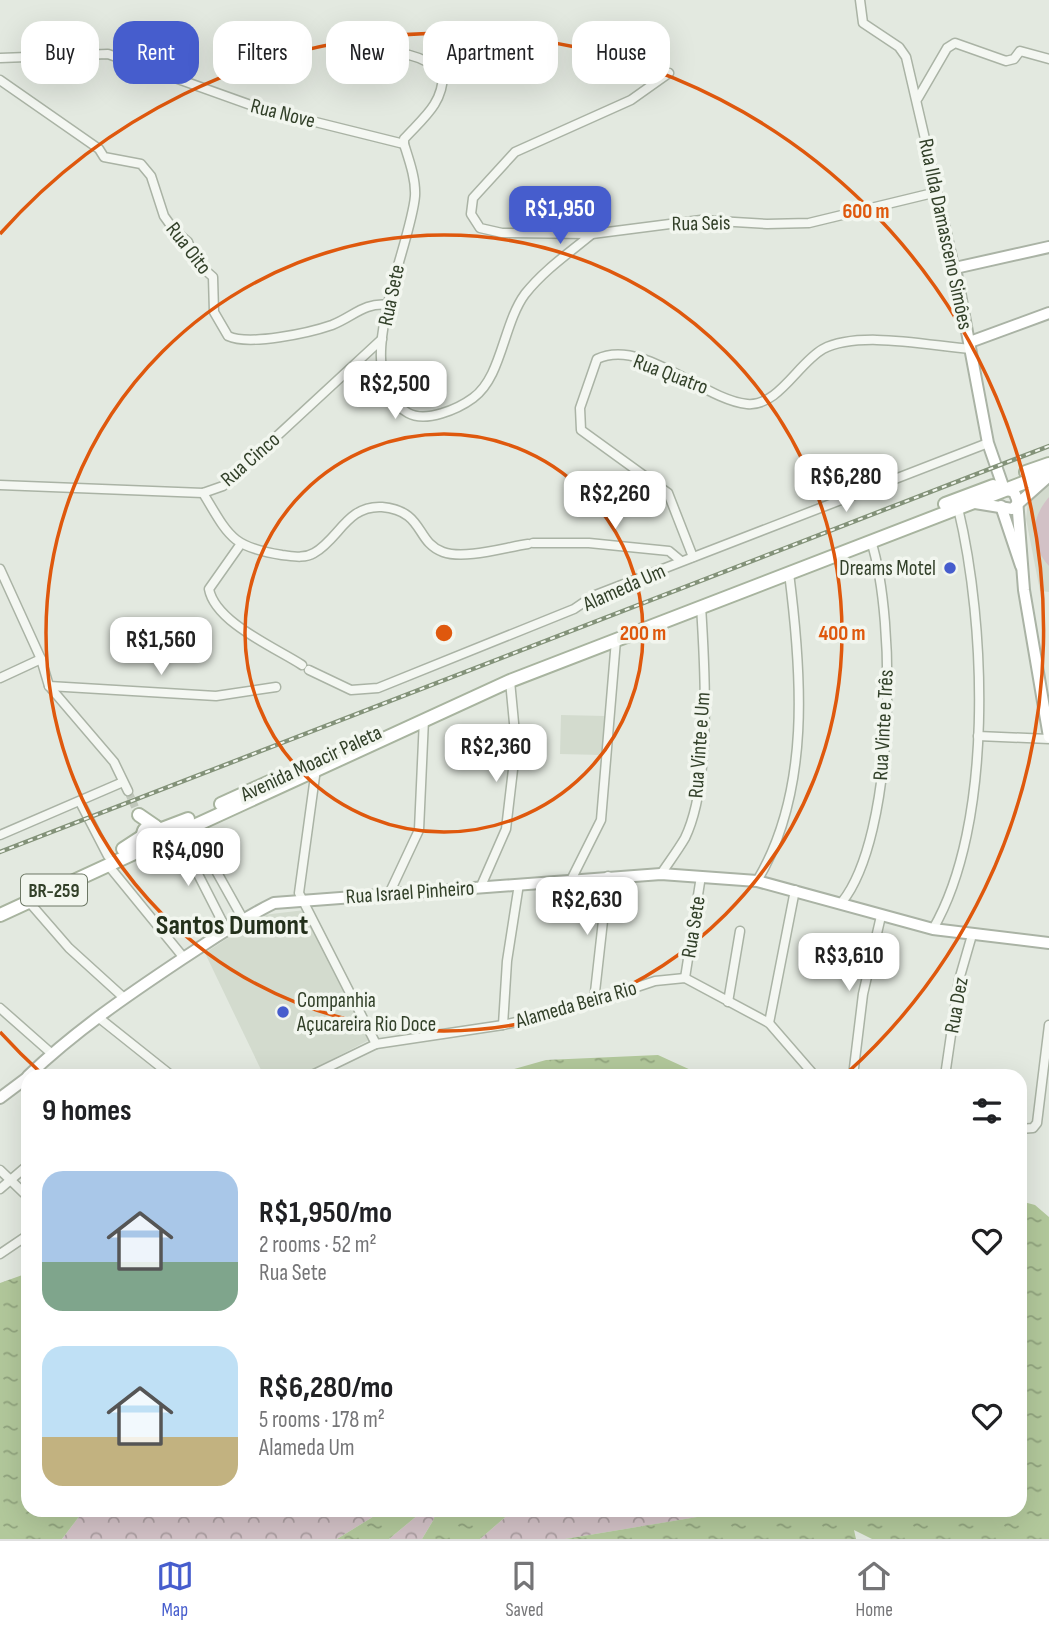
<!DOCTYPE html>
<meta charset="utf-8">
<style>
body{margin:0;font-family:"Sofia Sans Condensed",sans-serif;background:#f6f6f6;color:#202124;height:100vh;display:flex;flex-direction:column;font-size:26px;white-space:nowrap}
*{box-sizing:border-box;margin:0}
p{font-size:23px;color:#757577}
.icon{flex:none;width:38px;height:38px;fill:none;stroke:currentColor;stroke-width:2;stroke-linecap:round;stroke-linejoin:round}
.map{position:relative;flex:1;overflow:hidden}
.sheet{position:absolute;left:21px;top:1069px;width:1006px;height:448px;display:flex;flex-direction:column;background:#fff;border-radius:21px;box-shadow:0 7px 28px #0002}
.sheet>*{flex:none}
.banner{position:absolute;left:21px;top:21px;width:1008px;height:63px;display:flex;gap:14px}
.price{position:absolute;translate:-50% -60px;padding:0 16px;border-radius:14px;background:#fff;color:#222;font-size:23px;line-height:46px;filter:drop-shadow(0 2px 4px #0008)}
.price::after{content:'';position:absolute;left:50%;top:42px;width:21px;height:16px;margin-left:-10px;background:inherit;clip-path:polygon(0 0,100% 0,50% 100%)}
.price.on{background:#465dcd;color:#fff}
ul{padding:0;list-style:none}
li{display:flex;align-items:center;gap:21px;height:175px;padding:0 21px}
li span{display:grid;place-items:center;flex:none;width:196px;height:140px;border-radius:21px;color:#555}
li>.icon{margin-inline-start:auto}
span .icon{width:84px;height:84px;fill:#fffc;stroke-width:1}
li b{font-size:30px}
h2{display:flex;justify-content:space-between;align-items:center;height:84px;padding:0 21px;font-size:30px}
.chip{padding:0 24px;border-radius:21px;background:#fff;box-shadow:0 7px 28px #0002;font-size:24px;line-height:63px}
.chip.on{background:#465dcd;color:#fff}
.dock{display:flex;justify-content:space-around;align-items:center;height:98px;border-top:2px solid #e0e0e0;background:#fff;font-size:19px;color:#757577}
.dock a{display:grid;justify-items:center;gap:4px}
.dock .on{color:#465dcd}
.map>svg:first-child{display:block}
.built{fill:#d3dbce}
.grass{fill:#d2c1c6}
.forest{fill:url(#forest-crowns)}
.water{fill:url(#water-ripples)}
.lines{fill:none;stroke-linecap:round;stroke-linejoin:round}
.street-tunnel{stroke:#c0c7bb;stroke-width:8;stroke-dasharray:8 4;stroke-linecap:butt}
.street-casing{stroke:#aab3a5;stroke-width:11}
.secondary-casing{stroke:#aab3a5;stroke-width:14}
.primary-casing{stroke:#a8b49f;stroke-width:16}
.street{stroke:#f4f7f2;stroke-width:8}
.secondary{stroke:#fff;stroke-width:10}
.primary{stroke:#fff;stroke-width:12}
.rail-casing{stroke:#839279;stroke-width:4.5}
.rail{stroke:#f2f6ef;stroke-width:2;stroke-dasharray:5;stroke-linecap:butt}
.ring{fill:none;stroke:#df580d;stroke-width:3.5}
.poi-dot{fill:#465dcd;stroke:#f2f6ef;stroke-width:2.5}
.labels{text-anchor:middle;stroke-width:7;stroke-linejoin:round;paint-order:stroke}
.shield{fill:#f2f6ef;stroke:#6c7764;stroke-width:2}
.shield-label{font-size:19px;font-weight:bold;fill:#324029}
.street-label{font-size:21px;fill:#324029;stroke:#f2f6ef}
.poi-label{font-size:21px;fill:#324029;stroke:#f2f6ef;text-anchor:end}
.district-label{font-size:28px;font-weight:bold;fill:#23301b;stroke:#f2f6ef}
.centre{fill:#df580d;stroke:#f2f6ef;stroke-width:3.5}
.ring-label{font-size:21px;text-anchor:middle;font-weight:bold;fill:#df580d;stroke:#f2f6ef;stroke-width:7;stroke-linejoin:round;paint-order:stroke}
</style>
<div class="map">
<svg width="1049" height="1539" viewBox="0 0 1049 1539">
<defs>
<pattern id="forest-crowns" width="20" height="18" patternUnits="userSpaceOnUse" patternTransform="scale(1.75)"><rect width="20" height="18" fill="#d2c1c6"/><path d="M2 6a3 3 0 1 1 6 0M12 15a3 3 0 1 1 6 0" fill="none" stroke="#ab9ea1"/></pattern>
<pattern id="water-ripples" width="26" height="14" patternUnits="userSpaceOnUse" patternTransform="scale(1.75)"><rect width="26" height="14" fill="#b2c89b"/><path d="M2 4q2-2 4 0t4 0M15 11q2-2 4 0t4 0" fill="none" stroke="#91a47e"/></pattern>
</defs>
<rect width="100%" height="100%" fill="#e3e9e0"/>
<!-- built -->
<g class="built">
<path d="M1049,483V592L1040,591L1026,519L1028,501Z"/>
<path d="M561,715L606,716L602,755L560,754Z"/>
<path d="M305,910L371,1039L300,1076H264L205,953L263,915Z"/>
</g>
<!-- grass -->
<path class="grass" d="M1049,497V566C1029,544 1030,519 1049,497Z"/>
<!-- forest -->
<g class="forest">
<path d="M84,1510H384L337,1539H62Z"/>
<path d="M424,1510H435L434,1519L422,1539H389Z"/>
<path d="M518,1510H700L710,1515L565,1539H480L510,1513Z"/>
</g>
<!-- water -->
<g class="water">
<path d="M658,1055L704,1076H489L546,1060Z"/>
<path d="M1020,1201L1035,1205L1049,1217V1539H872L854,1530L856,1539H565L709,1515L700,1510H1020Z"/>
<path d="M28,1273V1510H84L62,1539H0V1283Z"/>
<path d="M384,1510H424L389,1539H337Z"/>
<path d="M435,1510H518L510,1513L480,1539H422L434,1519Z"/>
</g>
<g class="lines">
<!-- street-tunnel -->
<path class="street-tunnel" d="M128,791L135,807"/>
<defs>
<g id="street">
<path d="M860,0L863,23L899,47L906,57L955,268"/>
<path d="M367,51C395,52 422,52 443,74C443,104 423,118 404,139V144C409,160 416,179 415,196C411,248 345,378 408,413C426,423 458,409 473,398C502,377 503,324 525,294C544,270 569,253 592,234"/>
<path d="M0,58L108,54L259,108L404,144"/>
<path d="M669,73L631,100L515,152L473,198L471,214L480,228L502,233L592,234L701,220L767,224L809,223L937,192"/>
<path d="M0,80L99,149L104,157L141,164L151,176L164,216L174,230L188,242L196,262L213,277L214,312L228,336C249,346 309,333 332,325C353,317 364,302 388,305"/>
<path d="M918,98L947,48L955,43L1006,61L1014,59L1020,51L1049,59"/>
<path d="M0,485L203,493L223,486L382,339"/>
<path d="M203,493C229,536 231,547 282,555C292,556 304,559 314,553C339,539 347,505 382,507C425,511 415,542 443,552C465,560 506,547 528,544"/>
<path d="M533,543H589L669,551L681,561"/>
<path d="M240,545L209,589C215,622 274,647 302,665"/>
<path d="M693,557L668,493L581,430L580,408L597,359C642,337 704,400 747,404C778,407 798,363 823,349C859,330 931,346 971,349"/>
<path d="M0,569L41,659L49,686L114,762L128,791"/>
<path d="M309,670L351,690L378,688L574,609L593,596L988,443"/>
<path d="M0,678L41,659"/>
<path d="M49,686L216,696L276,687"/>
<path d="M978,736L1049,739"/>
<path d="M316,769L299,893L376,1044"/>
<path d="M80,802L108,856"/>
<path d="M191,826L243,919"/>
<path d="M177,833L226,929"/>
<path d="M0,835L123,782"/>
<path d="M108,865L184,958"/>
<path d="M661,874C669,862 678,850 685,838C712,782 705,668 701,606"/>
<path d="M572,878L601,820L616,640"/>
<path d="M757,881C811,791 802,674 789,573"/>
<path d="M481,886L506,829L516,744L510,681"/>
<path d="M389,894L419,830L424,719"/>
<path d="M29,902L69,948L123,997"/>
<path d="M842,902C895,836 897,621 871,541"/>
<path d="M933,929C994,824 986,624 958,508"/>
<path d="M685,978L701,876"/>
<path d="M594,1001L608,876"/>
<path d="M728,1002L740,931"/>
<path d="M0,1008L51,1053"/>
<path d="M98,1017L172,1076"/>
<path d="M769,1023L795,890"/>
<path d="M503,1025L507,961L519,884"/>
<path d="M310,1076L376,1044L503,1025L568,1010L655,981L685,978L769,1023L815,1076"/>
<path d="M853,1076L863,994L881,916"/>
<path d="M945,1076L959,980L972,935"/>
<path d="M1020,1129L1033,1128L1037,1123L1049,1025"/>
<path d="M0,1170L28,1197"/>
<path d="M0,1189L28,1165"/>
<path d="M0,1254L28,1235"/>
</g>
<g id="secondary">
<path d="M970,342L1049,313"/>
<path d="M1004,489L988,443L955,268L1049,247"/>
<path d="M1004,489L1014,492L1017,499L1024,590L1049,737"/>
<path d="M975,503L1012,509L1049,476"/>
<path d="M1001,506L1021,566"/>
<path d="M28,1076C75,1031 128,995 182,959C213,939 241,919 274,903L661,874L757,881L933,929L1049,943"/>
<path d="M0,1098L28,1077"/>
</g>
<g id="primary">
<path d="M1026,472L1049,464"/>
<path d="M945,504L993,486"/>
<path d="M221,804L274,780"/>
<path d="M139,815L155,826"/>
<circle cx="152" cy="835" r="9"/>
<path d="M159,830L188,819"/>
<path d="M157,843L510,681L1049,473"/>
<path d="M123,849L143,836"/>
<path d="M0,915L154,844"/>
</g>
</defs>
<!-- street casing -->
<use href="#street" class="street-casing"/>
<!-- secondary casing -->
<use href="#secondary" class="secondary-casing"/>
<!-- primary casing -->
<use href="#primary" class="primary-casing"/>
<!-- street -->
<use href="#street" class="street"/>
<!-- secondary -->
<use href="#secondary" class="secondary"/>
<!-- primary -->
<use href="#primary" class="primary"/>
<defs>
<path id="rail" d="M0,852L1049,446"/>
</defs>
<!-- rail casing -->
<use href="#rail" class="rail-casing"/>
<!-- rail -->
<use href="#rail" class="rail"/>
</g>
<!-- distance rings -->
<g class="ring">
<circle cx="444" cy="633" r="199"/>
<circle cx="444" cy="633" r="398"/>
<path d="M41 1073A597 597 0 0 1 0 1032M0 234A597 597 0 1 1 847 1073"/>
</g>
<!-- markers -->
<g class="poi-dot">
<circle cx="950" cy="568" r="7"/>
<circle cx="283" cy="1012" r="7"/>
</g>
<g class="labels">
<!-- shield labels -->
<rect class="shield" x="21" y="874.5" width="66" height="31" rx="5"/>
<g class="shield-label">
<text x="54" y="897">BR-259</text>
</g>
<!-- street labels -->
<g class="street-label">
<text transform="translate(283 113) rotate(14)" y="7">Rua Nove</text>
<text transform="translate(701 223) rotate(-1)" y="7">Rua Seis</text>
<text transform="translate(946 234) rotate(78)" y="7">Rua Ilda Damasceno Simôes</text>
<text transform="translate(189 248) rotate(52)" y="7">Rua Oito</text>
<text transform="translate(391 295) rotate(-78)" y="7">Rua Sete</text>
<text transform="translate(671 374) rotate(21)" y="7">Rua Quatro</text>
<text transform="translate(250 459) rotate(-41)" y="7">Rua Cinco</text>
<text transform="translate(624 587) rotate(-24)" y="7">Alameda Um</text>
<text transform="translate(883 725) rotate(-87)" y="7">Rua Vinte e Três</text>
<text transform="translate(699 745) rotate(-86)" y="7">Rua Vinte e Um</text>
<text transform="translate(311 763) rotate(-25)" y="7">Avenida Moacir Paleta</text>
<text transform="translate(410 892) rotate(-4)" y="7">Rua Israel Pinheiro</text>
<text transform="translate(693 927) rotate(-81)" y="7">Rua Sete</text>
<text transform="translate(576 1004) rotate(-16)" y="7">Alameda Beira Rio</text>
<text transform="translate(956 1005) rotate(-80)" y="7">Rua Dez</text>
</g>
<!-- poi labels -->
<g class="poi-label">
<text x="936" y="575">Dreams Motel</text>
<text x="297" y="1007" text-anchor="start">Companhia<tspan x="297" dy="24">Açucareira Rio Doce</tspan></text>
</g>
<!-- district labels -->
<g class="district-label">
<text x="232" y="934">Santos Dumont</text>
</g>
</g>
<circle cx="444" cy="633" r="10" class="centre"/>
<g class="ring-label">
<text x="866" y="218">600 m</text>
<text x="643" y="640">200 m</text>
<text x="842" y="640">400 m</text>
</g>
</svg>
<b class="price on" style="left:560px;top:246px">R$1,950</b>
<b class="price" style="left:395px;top:421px">R$2,500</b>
<b class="price" style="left:846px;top:514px">R$6,280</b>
<b class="price" style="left:615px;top:531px">R$2,260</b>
<b class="price" style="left:161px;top:677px">R$1,560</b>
<b class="price" style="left:496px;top:784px">R$2,360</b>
<b class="price" style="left:188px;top:888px">R$4,090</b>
<b class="price" style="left:587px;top:937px">R$2,630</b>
<b class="price" style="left:849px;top:993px">R$3,610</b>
<div class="banner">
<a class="chip">Buy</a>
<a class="chip on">Rent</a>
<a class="chip">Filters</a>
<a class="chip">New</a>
<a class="chip">Apartment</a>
<a class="chip">House</a>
</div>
<section class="sheet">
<h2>9 homes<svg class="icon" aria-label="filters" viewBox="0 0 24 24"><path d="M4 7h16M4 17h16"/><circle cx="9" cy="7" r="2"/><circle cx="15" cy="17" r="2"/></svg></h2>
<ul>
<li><span style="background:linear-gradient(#a9c7e8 65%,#7fa58c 0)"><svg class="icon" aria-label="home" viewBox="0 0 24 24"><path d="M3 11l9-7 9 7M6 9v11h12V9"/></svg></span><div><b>R$1,950/mo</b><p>2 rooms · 52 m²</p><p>Rua Sete</p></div><svg class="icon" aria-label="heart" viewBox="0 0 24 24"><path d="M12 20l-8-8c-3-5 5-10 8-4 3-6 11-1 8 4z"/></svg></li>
<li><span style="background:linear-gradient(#bfe0f5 65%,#c2b280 0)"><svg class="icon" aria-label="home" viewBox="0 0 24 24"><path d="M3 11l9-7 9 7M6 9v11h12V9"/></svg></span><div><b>R$6,280/mo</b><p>5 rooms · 178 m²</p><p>Alameda Um</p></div><svg class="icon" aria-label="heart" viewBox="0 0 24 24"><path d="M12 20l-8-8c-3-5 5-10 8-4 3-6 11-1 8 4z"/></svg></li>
</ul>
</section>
</div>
<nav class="dock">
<a class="on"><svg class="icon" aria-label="map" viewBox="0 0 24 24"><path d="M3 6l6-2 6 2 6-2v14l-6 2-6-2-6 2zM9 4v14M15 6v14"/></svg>Map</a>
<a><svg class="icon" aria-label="saved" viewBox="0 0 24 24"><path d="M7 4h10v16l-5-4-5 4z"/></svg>Saved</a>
<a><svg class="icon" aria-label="home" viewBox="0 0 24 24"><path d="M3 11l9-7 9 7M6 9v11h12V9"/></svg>Home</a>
</nav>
